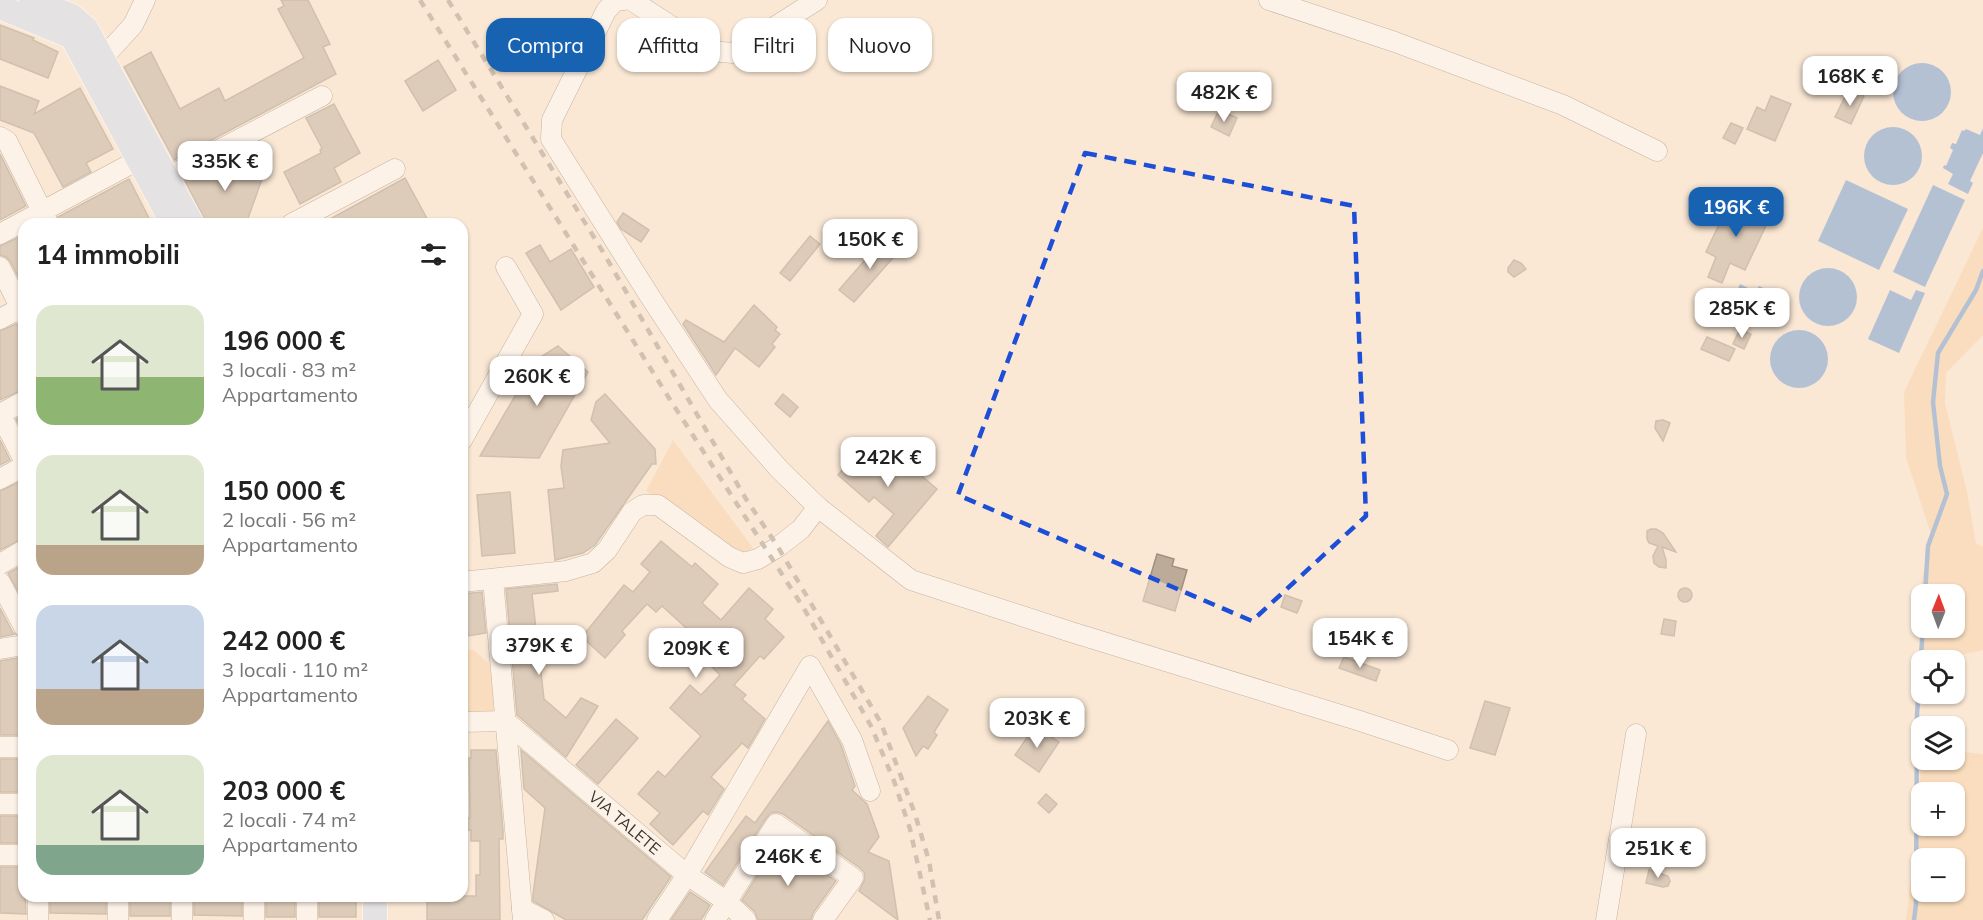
<!DOCTYPE html>
<html lang="it">
<meta charset="utf-8">
<style>
body{margin:0;font-family:Mulish,sans-serif;background:#f2f2f2;color:#222;height:100vh;display:flex;flex-direction:column;font-size:22px;white-space:nowrap}
*{box-sizing:border-box;margin:0}
p{font-size:20px;color:#767676}
.icon{flex:none;width:33px;height:33px;fill:none;stroke:currentColor;stroke-width:2;stroke-linecap:round;stroke-linejoin:round}
.map{position:relative;flex:1;overflow:hidden}
.side{position:absolute;left:18px;top:218px;width:450px;height:684px;display:flex;flex-direction:column;background:#fff;border-radius:18px;box-shadow:0 2px 4px #0004}
.side>*{flex:none}
.guide{position:absolute;left:486px;top:18px;width:570px;height:54px;display:flex;gap:12px}
.needle{width:39px;rotate:1deg}
.controls{position:absolute;left:1911px;top:584px;display:grid;gap:12px}
.controls a{display:grid;place-items:center;width:54px;height:54px;border-radius:12px;background:#fff;box-shadow:0 2px 4px #0004;font-size:30px}
.price{position:absolute;translate:-50% -51px;padding:0 14px;border-radius:12px;background:#fff;color:#222;font-size:20px;line-height:39px;filter:drop-shadow(0 2px 3px #0008)}
.price::after{content:'';position:absolute;left:50%;top:36px;width:18px;height:14px;margin-left:-9px;background:inherit;clip-path:polygon(0 0,100% 0,50% 100%)}
.price.active{background:#1862b2;color:#fff}
ul{padding:0;list-style:none}
li{display:flex;align-items:center;gap:18px;height:150px;padding:0 18px}
li span{display:grid;place-items:center;flex:none;width:168px;height:120px;border-radius:18px;color:#555}
li>.icon{margin-inline-start:auto}
span .icon{width:72px;height:72px;fill:#fffc;stroke-width:1}
li b{font-size:26px}
h2{display:flex;justify-content:space-between;align-items:center;height:72px;padding:0 18px;font-size:26px}
.chip{padding:0 21px;border-radius:18px;background:#fff;box-shadow:0 2px 4px #0004;font-size:21px;line-height:54px}
.chip.active{background:#1862b2;color:#fff}
.map>svg:first-child{display:block}
.green{fill:#fbd1a3;fill-rule:evenodd}
.water{fill:#6193d1}
.lines{fill:none;stroke-linecap:round;stroke-linejoin:round}
.stream{stroke:#6193d1;stroke-width:4.5}
.building{fill:#bcab99;stroke:#a1907f;stroke-width:1.5}
.minor-casing{stroke:#867665;stroke-width:21}
.major-casing{stroke:#fff;stroke-width:26}
.minor{stroke:#fff;stroke-width:20}
.major{stroke:#cadcf4;stroke-width:24}
.rail{stroke:#9f9285;stroke-width:4.5;stroke-dasharray:8 8;stroke-linecap:butt}
.marked{fill:none;stroke:#1d4ed8;stroke-width:4.5;stroke-dasharray:12 8;stroke-linejoin:round}
.labels{text-anchor:middle;stroke-width:5;stroke-linejoin:round;paint-order:stroke}
.street-label{font-size:16px;fill:#39322b;stroke:#fae8d5}
</style>
<div class="map">
<svg width="1983" height="920" viewBox="0 0 1983 920">
<rect width="100%" height="100%" fill="#fae8d5"/>
<!-- green -->
<g class="green">
<path d="M1983,228V335L1946,373L1945,403L1967,492L1976,543L1983,547V650L1939,660H1922L1916,610L1931,534L1906,458L1904,392ZM1922,594H1954V627H1922Z"/>
<path d="M673,440L753,548L740,556L646,491Z"/>
<path d="M462,650H474L492,667L494,718L462,719Z"/>
<path d="M1955,751L1983,754V920H1906L1918,826L1921,753L1922,759H1954ZM1922,792H1954V825H1922ZM1922,858H1954V891H1922Z"/>
</g>
<!-- water -->
<g class="water">
<circle cx="1922" cy="92" r="29"/>
<circle cx="1893" cy="156" r="29"/>
<path d="M1983,128V153L1970,181L1973,183L1968,194L1948,184L1953,174L1943,168L1944,165L1946,166L1953,150L1950,148L1952,143L1956,144L1962,130L1964,131L1966,129L1980,135Z"/>
<path d="M1846,180L1908,209L1879,270L1818,241Z"/>
<path d="M1933,185L1965,200L1925,287L1893,272Z"/>
<circle cx="1828" cy="297" r="29"/>
<path d="M1740,284L1756,292L1759,286L1774,293L1761,321L1746,314L1749,308L1733,301Z"/>
<path d="M1890,290L1911,300L1916,290L1925,293L1899,353L1868,339Z"/>
<circle cx="1799" cy="359" r="29"/>
</g>
<g class="lines">
<!-- stream -->
<g class="stream">
<path d="M1925,594L1928,546L1947,494L1940,466L1933,402L1938,353L1976,290L1983,271"/>
<path d="M1914,920L1916,904L1917,714L1923,627"/>
</g>
</g>
<!-- building -->
<g class="building">
<path d="M281,0H308L330,44L323,47L336,74L174,160L124,67L151,52L180,109L219,88L225,101L304,58L278,9L284,6Z"/>
<path d="M0,25L34,38L33,40L58,52L48,78L0,59Z"/>
<path d="M438,60L456,90L423,111L405,81Z"/>
<path d="M0,86L39,101L34,114L80,88L113,149L86,163L91,172L63,187L34,133L0,120Z"/>
<path d="M1849,89L1864,96L1851,124L1835,117Z"/>
<path d="M1771,96L1791,104L1775,141L1747,129L1757,107L1765,111Z"/>
<path d="M334,104L360,153L334,168L341,182L300,204L284,172L321,153L320,150L322,148L306,118Z"/>
<path d="M1219,110L1237,118L1229,136L1211,127Z"/>
<path d="M1731,123L1743,128L1735,144L1723,138Z"/>
<path d="M0,154L26,206L0,220Z"/>
<path d="M238,154L246,170L262,179L246,224H207L185,181Z"/>
<path d="M405,178L430,224H321Z"/>
<path d="M129,179L152,224H58V217Z"/>
<path d="M1732,197L1771,215L1745,270L1730,263L1722,283L1708,277L1716,257L1706,252Z"/>
<path d="M623,213L649,230L641,242L621,229L617,222Z"/>
<path d="M24,235V288L10,261L6,257L0,255V246Z"/>
<path d="M810,236L820,244L790,281L780,273Z"/>
<path d="M885,237L900,250L854,302L839,290Z"/>
<path d="M540,245L550,262L571,249L594,287L561,310L526,253Z"/>
<path d="M1514,260L1521,263L1526,269L1514,277L1508,272V268Z"/>
<path d="M754,305L777,327L775,330L780,334L772,344L775,347L759,367L735,348L716,375L683,324L686,320L724,342Z"/>
<path d="M16,324L21,326L24,332V389L0,400V331Z"/>
<path d="M1740,329L1751,334L1744,349L1733,344Z"/>
<path d="M1707,337L1735,349L1729,361L1701,349Z"/>
<path d="M558,346L588,372L539,458L480,456L536,360Z"/>
<path d="M605,394L655,449L656,464H652L595,545L583,553L555,560L548,490L564,488L561,466L563,450L610,443L591,420L596,402Z"/>
<path d="M783,394L798,407L790,417L775,404Z"/>
<path d="M24,415V434L16,419Z"/>
<path d="M1663,420L1670,423L1663,441L1655,428L1656,421Z"/>
<path d="M0,440L10,460L0,465Z"/>
<path d="M868,444L894,466L901,458L937,489L888,547L876,536L894,514L874,497L869,502L838,475L859,450L862,452Z"/>
<path d="M24,480V538L0,550V491Z"/>
<path d="M510,492L515,553L482,556L477,495Z"/>
<path d="M1651,529H1656L1663,533L1676,552L1662,547L1666,560V568L1659,567L1654,563L1653,556L1658,546L1649,543L1647,539V531Z"/>
<path d="M661,541L692,567L695,563L718,584L702,603L721,620L749,588L773,609L765,619L784,637L764,659L760,656L734,685L746,695L742,699L765,719L748,748L742,743L711,777L724,789L708,815L703,811L673,845L650,824L660,813L638,794L658,771L665,777L701,736L670,708L690,685L701,695L720,675L710,665L717,656L662,606L656,612L647,604L622,631L625,635L605,658L582,637L624,585L633,592L650,572L641,564Z"/>
<path d="M1157,554L1174,559L1172,566L1187,570L1175,611L1143,601Z"/>
<path d="M24,564V602L8,573Z"/>
<path d="M557,584L558,591L532,594L544,699L566,718L581,698L598,706L566,757L517,715L506,589Z"/>
<circle cx="1685" cy="595" r="7"/>
<path d="M482,592L486,633L468,636L466,619L462,620V594Z"/>
<path d="M1285,595L1302,601L1297,613L1281,607Z"/>
<path d="M0,608L13,633L15,634L0,637Z"/>
<path d="M1664,619L1676,621L1674,636L1661,634Z"/>
<path d="M24,657V735H0V661Z"/>
<path d="M1344,657L1380,670L1376,681L1339,668Z"/>
<path d="M928,696L948,710L934,732L937,735L928,749L923,746L916,756L903,728Z"/>
<path d="M1485,701L1510,708L1495,755L1470,748Z"/>
<path d="M616,719L638,738L598,784L576,765Z"/>
<path d="M828,721L841,745L855,786L852,790L867,804L879,837L868,852L889,861L898,920L859,891L865,879L864,872L860,868L783,814L777,812L771,813L766,818L723,885L705,872L746,816L755,823Z"/>
<path d="M1035,726L1059,742L1039,772L1015,755Z"/>
<path d="M471,750H496L503,831V839H499L500,920H427V896H476V875H480V841H471V830H462V818H470L469,758H471Z"/>
<path d="M521,750L671,877L642,920H566L533,901V894L545,808L524,789Z"/>
<rect x="0" y="759" width="24" height="33"/>
<path d="M1046,794L1057,804L1049,813L1038,803Z"/>
<rect x="0" y="816" width="24" height="27"/>
<path d="M779,841L836,881L813,913L811,920H758L755,912L742,900Z"/>
<path d="M0,867H24L26,914L0,913Z"/>
<path d="M1649,870L1668,876L1670,881L1668,886L1663,887L1646,883Z"/>
<path d="M690,892L710,905L701,920H671Z"/>
<path d="M50,896H106V914L50,913Z"/>
<rect x="130" y="896" width="40" height="20"/>
<path d="M194,896H242V916L194,915Z"/>
<rect x="266" y="896" width="29" height="21"/>
<rect x="319" y="896" width="37" height="21"/>
</g>
<g class="lines">
<defs>
<g id="minor">
<path d="M631,0L710,51L733,53L817,0"/>
<path d="M1269,0L1395,42L1563,105L1657,151"/>
<path d="M102,59L133,25L145,0"/>
<path d="M0,137L7,141L47,221"/>
<path d="M167,177L322,96"/>
<path d="M291,224L395,169"/>
<path d="M0,234L151,153"/>
<path d="M0,267L24,315"/>
<path d="M0,319L24,306"/>
<path d="M0,414L24,460"/>
<path d="M0,414L24,401"/>
<path d="M462,440L533,314L506,267"/>
<path d="M0,479L24,466"/>
<path d="M818,507L911,580L1071,632L1357,720L1448,750"/>
<path d="M0,564L24,550"/>
<path d="M493,579L523,920"/>
<path d="M0,582L24,627"/>
<path d="M462,582L566,571L593,563L607,550L632,512L643,505H658L729,557L743,563L758,559L778,547L801,529L818,507L780,470L718,400L649,295L551,139L552,120L606,11L615,1L624,0"/>
<path d="M0,649L24,645"/>
<path id="s1" d="M462,722L505,721L687,875L726,901L746,920"/>
<path d="M0,747H24"/>
<path d="M0,804H24"/>
<path d="M0,855H24"/>
<path d="M118,896V920"/>
<path d="M307,896V920"/>
<path d="M522,909L544,920"/>
<path d="M38,920V896"/>
<path d="M182,920V896"/>
<path d="M254,920V896"/>
<path d="M657,920L687,875L810,666L852,740L870,791"/>
<path d="M715,920L776,824L853,878L823,920"/>
<path d="M1606,920L1636,734"/>
</g>
<g id="major">
<path d="M31,0L72,16L86,28L192,224"/>
<path d="M0,7L72,37L173,224"/>
<path d="M375,920V896"/>
</g>
</defs>
<!-- minor casing -->
<use href="#minor" class="minor-casing"/>
<!-- major casing -->
<use href="#major" class="major-casing"/>
<!-- minor -->
<use href="#minor" class="minor"/>
<!-- major -->
<use href="#major" class="major"/>
<!-- rail -->
<g class="rail">
<path d="M420,0L669,398L803,607L871,726L894,781L910,829L930,920"/>
<path d="M448,0L603,252L746,499L778,547L881,723L915,814L929,861L939,920"/>
</g>
</g>
<!-- marked area -->
<path d="M0 0H1983V920H0ZM1085,153L1354,206L1366,516L1252,621L958,495Z" fill="#fae8d5" fill-opacity=".55" fill-rule="evenodd"/>
<path class="marked" d="M1085,153L1354,206L1366,516L1252,621L958,495Z"/>
<g class="labels">
<!-- street labels -->
<g class="street-label">
<text dy="6" stroke="none"><textPath href="#s1" startOffset="200">VIA TALETE</textPath></text>
</g>
</g>
</svg>
<div class="controls">
<a><svg class="needle" viewBox="-14 -14 28 28"><path d="M0-13l5 13h-10z" fill="#e53935"/><path d="M0 13l5-13h-10z" fill="#767676"/></svg></a>
<a><svg class="icon" aria-label="locate" viewBox="0 0 24 24"><circle cx="12" cy="12" r="6"/><path d="M12 2v4M12 18v4M2 12h4M18 12h4"/></svg></a>
<a><svg class="icon" aria-label="layers" viewBox="0 0 24 24"><path d="M12 4l9 5-9 5-9-5zM3 14l9 5 9-5"/></svg></a>
<a>+</a>
<a>−</a>
</div>
<b class="price" style="left:1850px;top:107px">168K €</b>
<b class="price" style="left:1224px;top:123px">482K €</b>
<b class="price" style="left:225px;top:192px">335K €</b>
<b class="price active" style="left:1736px;top:238px">196K €</b>
<b class="price" style="left:870px;top:270px">150K €</b>
<b class="price" style="left:1742px;top:339px">285K €</b>
<b class="price" style="left:537px;top:407px">260K €</b>
<b class="price" style="left:888px;top:488px">242K €</b>
<b class="price" style="left:1360px;top:669px">154K €</b>
<b class="price" style="left:539px;top:676px">379K €</b>
<b class="price" style="left:696px;top:679px">209K €</b>
<b class="price" style="left:1037px;top:749px">203K €</b>
<b class="price" style="left:1658px;top:879px">251K €</b>
<b class="price" style="left:788px;top:887px">246K €</b>
<div class="guide">
<a class="chip active">Compra</a>
<a class="chip">Affitta</a>
<a class="chip">Filtri</a>
<a class="chip">Nuovo</a>
</div>
<section class="side">
<h2>14 immobili<svg class="icon" aria-label="filters" viewBox="0 0 24 24"><path d="M4 7h16M4 17h16"/><circle cx="9" cy="7" r="2"/><circle cx="15" cy="17" r="2"/></svg></h2>
<ul>
<li><span style="background:linear-gradient(#dfe7d0 60%,#8fb573 0)"><svg class="icon" aria-label="home" viewBox="0 0 24 24"><path d="M3 11l9-7 9 7M6 9v11h12V9"/></svg></span><div><b>196 000 €</b><p>3 locali · 83 m²</p><p>Appartamento</p></div></li>
<li><span style="background:linear-gradient(#dfe7d0 75%,#b9a48a 0)"><svg class="icon" aria-label="home" viewBox="0 0 24 24"><path d="M3 11l9-7 9 7M6 9v11h12V9"/></svg></span><div><b>150 000 €</b><p>2 locali · 56 m²</p><p>Appartamento</p></div></li>
<li><span style="background:linear-gradient(#c9d6e8 70%,#b9a48a 0)"><svg class="icon" aria-label="home" viewBox="0 0 24 24"><path d="M3 11l9-7 9 7M6 9v11h12V9"/></svg></span><div><b>242 000 €</b><p>3 locali · 110 m²</p><p>Appartamento</p></div></li>
<li><span style="background:linear-gradient(#dfe7d0 75%,#7fa58c 0)"><svg class="icon" aria-label="home" viewBox="0 0 24 24"><path d="M3 11l9-7 9 7M6 9v11h12V9"/></svg></span><div><b>203 000 €</b><p>2 locali · 74 m²</p><p>Appartamento</p></div></li>
</ul>
</section>
</div>
